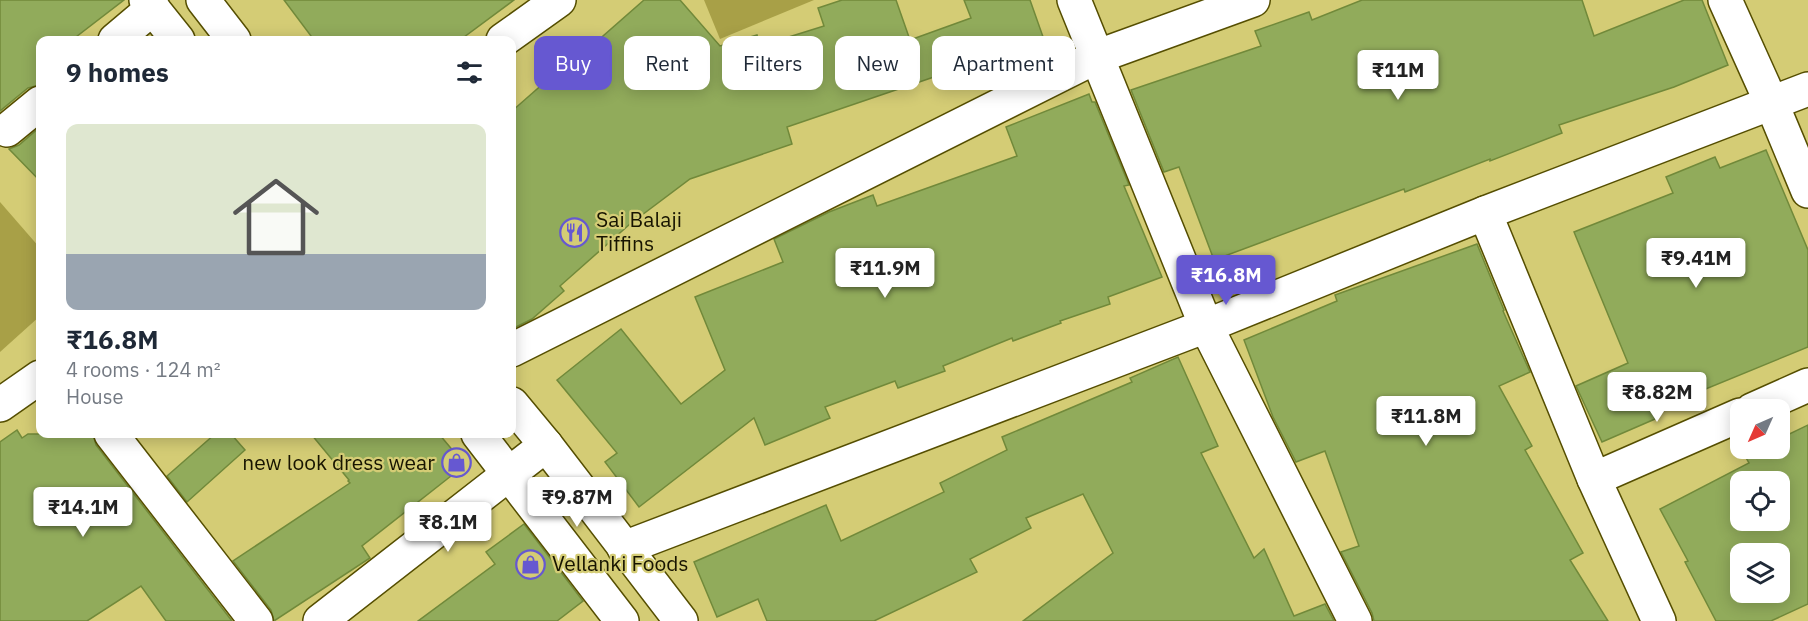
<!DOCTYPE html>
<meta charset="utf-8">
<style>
body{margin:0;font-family:"IBM Plex Sans",sans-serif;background:#f6f6f7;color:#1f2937;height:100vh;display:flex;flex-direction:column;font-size:22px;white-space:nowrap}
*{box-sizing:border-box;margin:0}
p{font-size:20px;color:#747a83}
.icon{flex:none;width:33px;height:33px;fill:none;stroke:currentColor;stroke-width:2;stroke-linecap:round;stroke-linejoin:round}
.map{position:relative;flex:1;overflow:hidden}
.side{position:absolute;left:36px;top:36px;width:480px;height:402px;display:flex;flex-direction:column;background:#fff;border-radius:12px;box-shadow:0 3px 15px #0003}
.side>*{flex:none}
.guide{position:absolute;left:534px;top:36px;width:570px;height:54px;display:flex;gap:12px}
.needle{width:39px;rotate:225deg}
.tools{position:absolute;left:1730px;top:399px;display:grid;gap:12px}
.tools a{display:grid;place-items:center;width:60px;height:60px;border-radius:12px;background:#fff;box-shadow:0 3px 15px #0003;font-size:30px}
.price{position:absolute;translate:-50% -51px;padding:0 14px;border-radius:6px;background:#fff;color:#222;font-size:20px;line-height:39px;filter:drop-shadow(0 2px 3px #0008)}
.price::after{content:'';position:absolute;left:50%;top:36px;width:18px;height:14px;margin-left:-9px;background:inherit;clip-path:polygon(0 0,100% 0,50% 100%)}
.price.current{background:#6658d1;color:#fff}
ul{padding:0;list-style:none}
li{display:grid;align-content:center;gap:12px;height:318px;padding:0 30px}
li+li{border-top:2px solid #e0e1e3}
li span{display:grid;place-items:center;height:186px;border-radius:12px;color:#555}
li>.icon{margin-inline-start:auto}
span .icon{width:108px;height:108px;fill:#fffc;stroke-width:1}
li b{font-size:26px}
h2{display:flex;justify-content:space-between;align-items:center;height:72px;padding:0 30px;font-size:26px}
.chip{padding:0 21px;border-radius:12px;background:#fff;box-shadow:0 3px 15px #0003;font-size:21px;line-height:54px}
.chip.current{background:#6658d1;color:#fff}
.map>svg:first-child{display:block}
.green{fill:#a8a047}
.building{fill:#91ab5b;stroke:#71893a;stroke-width:1.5;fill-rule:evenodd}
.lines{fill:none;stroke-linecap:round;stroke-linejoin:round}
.minor-casing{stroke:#554e01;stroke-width:36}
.tertiary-casing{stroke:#554e01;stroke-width:36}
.minor{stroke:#fff;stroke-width:33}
.tertiary{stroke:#fff;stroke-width:33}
.labels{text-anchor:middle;stroke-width:4.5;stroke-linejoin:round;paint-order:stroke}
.poi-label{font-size:21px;fill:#171400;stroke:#d4cc75;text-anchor:start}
</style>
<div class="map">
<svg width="1808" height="621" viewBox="0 0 1808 621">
<rect width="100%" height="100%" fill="#d4cc75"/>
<!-- green -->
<g class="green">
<path d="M704,0H814L720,39Z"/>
<path d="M0,202L40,248V316L0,352Z"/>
</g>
<!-- building -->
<g class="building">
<path d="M0,0H124L72,40H40V85L28,88L0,111Z"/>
<path d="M284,0H514L460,40H314Z"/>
<path d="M644,0H680L720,46L757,35L760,46L824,26L818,8L842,0H896L910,40L971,18L964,0H1030L1048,51L979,76L975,63L787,127L792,144L690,179L630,224L560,286L564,291L532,319L512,329V111L577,54L579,57Z"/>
<path d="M1362,0H1582L1594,36L1684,0H1702L1728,65L1674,87L1559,125L1562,133L1490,161V159L1405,192L1404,189L1214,260L1179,167L1164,172L1131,90L1261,46L1255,31L1309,12L1312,20Z"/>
<path d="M1089,94L1092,102H1095L1129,185L1124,186L1162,277L1108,297L1110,304L1060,321L1061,323L1013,341L1012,338L943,366L945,371L898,388L895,381L825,407L830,418L765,445L754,418L639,507L605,462L617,453L557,380L621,329L681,404L725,370L695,297L783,262L774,239L829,212L873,195L877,206L1017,156L1006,127Z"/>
<path d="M40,127V181L9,149L19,145Z"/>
<path d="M1766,150L1808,250V347L1652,411L1655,419L1602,442L1576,386L1628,363L1574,232L1673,193L1666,177L1715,157L1720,168Z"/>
<path d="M1477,244L1504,310L1503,311L1530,372L1499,386L1532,446L1525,450L1583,553L1570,560L1608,621H1374L1372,613L1341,552L1359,546L1325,451L1296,462L1273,417L1244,340L1337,301L1335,295Z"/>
<path d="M1178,357L1218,446L1201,453L1254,558L1264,549L1294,616L1325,604L1334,621H1023L1113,553L1083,494L1026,518L1031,528L970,559L977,572L874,621H767L758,599L717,617L694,562L826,505L841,541L944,492L940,483L1007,450L1002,437L1132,382L1130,378Z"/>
<path d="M1808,425V604L1771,621H1716L1685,562L1688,561L1660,509L1749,463L1745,456L1760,448H1779V439ZM1740,482H1779V520H1740ZM1740,554H1779V592H1740Z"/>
<path d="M17,430L22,438L28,434H93L96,445L232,621H166L141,586L87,621H0V442Z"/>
<path d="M215,434H231L245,450L187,502L167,476Z"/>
<path d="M311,434H439L465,465L362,546L370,558L274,621L271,610L233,561L350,483L348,481L349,480Z"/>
<path d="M524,524L583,601L557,621H418L495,564L486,552Z"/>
</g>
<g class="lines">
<defs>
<g id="minor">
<path d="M1074,0L1206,326L1355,621"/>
<path d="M1725,0L1771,102L1808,191"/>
<path d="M115,40L153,8"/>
<path d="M503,40L559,0"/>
<path d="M7,130L40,103"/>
<path d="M1485,213L1594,479L1659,621"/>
<path d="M512,350L1096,57L1253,0"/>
<path d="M0,405L40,377"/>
<path d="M1752,410L1808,385"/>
<path d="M111,434L256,621"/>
<path d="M1594,479L1740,415"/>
<path d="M624,548L1206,326L1485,213L1808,89"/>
<path d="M320,621L546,445"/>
</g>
<g id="tertiary">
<path d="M146,0L178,40"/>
<path d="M203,0L234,40"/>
<path d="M512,404L546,445L681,621"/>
<path d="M478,434L622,621"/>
</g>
</defs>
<!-- minor casing -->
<use href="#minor" class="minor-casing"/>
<!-- tertiary casing -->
<use href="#tertiary" class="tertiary-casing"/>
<!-- minor -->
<use href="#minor" class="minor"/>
<!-- tertiary -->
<use href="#tertiary" class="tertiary"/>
</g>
<!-- icons -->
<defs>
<symbol id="restaurant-ring" viewBox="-11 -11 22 22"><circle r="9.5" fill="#d4cc75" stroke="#6658d1" stroke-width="1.5"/><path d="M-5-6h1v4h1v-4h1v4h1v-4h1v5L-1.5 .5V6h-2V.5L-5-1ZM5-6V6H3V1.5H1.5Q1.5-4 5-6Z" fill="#6658d1"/></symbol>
<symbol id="shop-ring" viewBox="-11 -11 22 22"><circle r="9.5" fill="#d4cc75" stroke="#6658d1" stroke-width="1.5"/><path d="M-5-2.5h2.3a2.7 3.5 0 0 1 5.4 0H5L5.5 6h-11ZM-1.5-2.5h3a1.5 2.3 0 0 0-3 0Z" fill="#6658d1"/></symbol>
</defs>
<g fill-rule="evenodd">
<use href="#restaurant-ring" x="558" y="216" width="33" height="33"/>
<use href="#shop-ring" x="440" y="446" width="33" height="33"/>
<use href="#shop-ring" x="514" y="548" width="33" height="33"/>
</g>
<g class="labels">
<!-- poi labels -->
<g class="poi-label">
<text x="596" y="227">Sai Balaji<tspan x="596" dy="24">Tiffins</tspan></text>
<text x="435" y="470" text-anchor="end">new look dress wear</text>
<text x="552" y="571">Vellanki Foods</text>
</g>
</g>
</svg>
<div class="tools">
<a><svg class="needle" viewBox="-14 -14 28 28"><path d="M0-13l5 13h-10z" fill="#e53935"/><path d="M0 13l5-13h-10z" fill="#747a83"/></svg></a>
<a><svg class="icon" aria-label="locate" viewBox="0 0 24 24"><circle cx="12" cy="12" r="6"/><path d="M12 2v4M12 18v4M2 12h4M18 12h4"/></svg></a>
<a><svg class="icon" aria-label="layers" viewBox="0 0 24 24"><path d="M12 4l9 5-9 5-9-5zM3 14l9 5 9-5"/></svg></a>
</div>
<b class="price" style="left:1398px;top:101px">₹11M</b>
<b class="price" style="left:1696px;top:289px">₹9.41M</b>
<b class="price" style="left:885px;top:299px">₹11.9M</b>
<b class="price current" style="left:1226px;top:306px">₹16.8M</b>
<b class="price" style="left:1657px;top:423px">₹8.82M</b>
<b class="price" style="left:1426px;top:447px">₹11.8M</b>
<b class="price" style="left:577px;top:528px">₹9.87M</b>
<b class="price" style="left:83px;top:538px">₹14.1M</b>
<b class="price" style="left:448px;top:553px">₹8.1M</b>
<div class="guide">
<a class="chip current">Buy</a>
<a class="chip">Rent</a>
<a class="chip">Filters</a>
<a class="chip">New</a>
<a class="chip">Apartment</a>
</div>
<section class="side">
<h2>9 homes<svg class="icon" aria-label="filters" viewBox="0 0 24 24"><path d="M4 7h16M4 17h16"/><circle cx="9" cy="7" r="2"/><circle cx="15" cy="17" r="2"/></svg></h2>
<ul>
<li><span style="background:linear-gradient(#dfe7d0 70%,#9aa5b1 0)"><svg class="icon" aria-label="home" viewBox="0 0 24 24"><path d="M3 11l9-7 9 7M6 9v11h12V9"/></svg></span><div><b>₹16.8M</b><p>4 rooms · 124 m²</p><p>House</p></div></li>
</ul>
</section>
</div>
